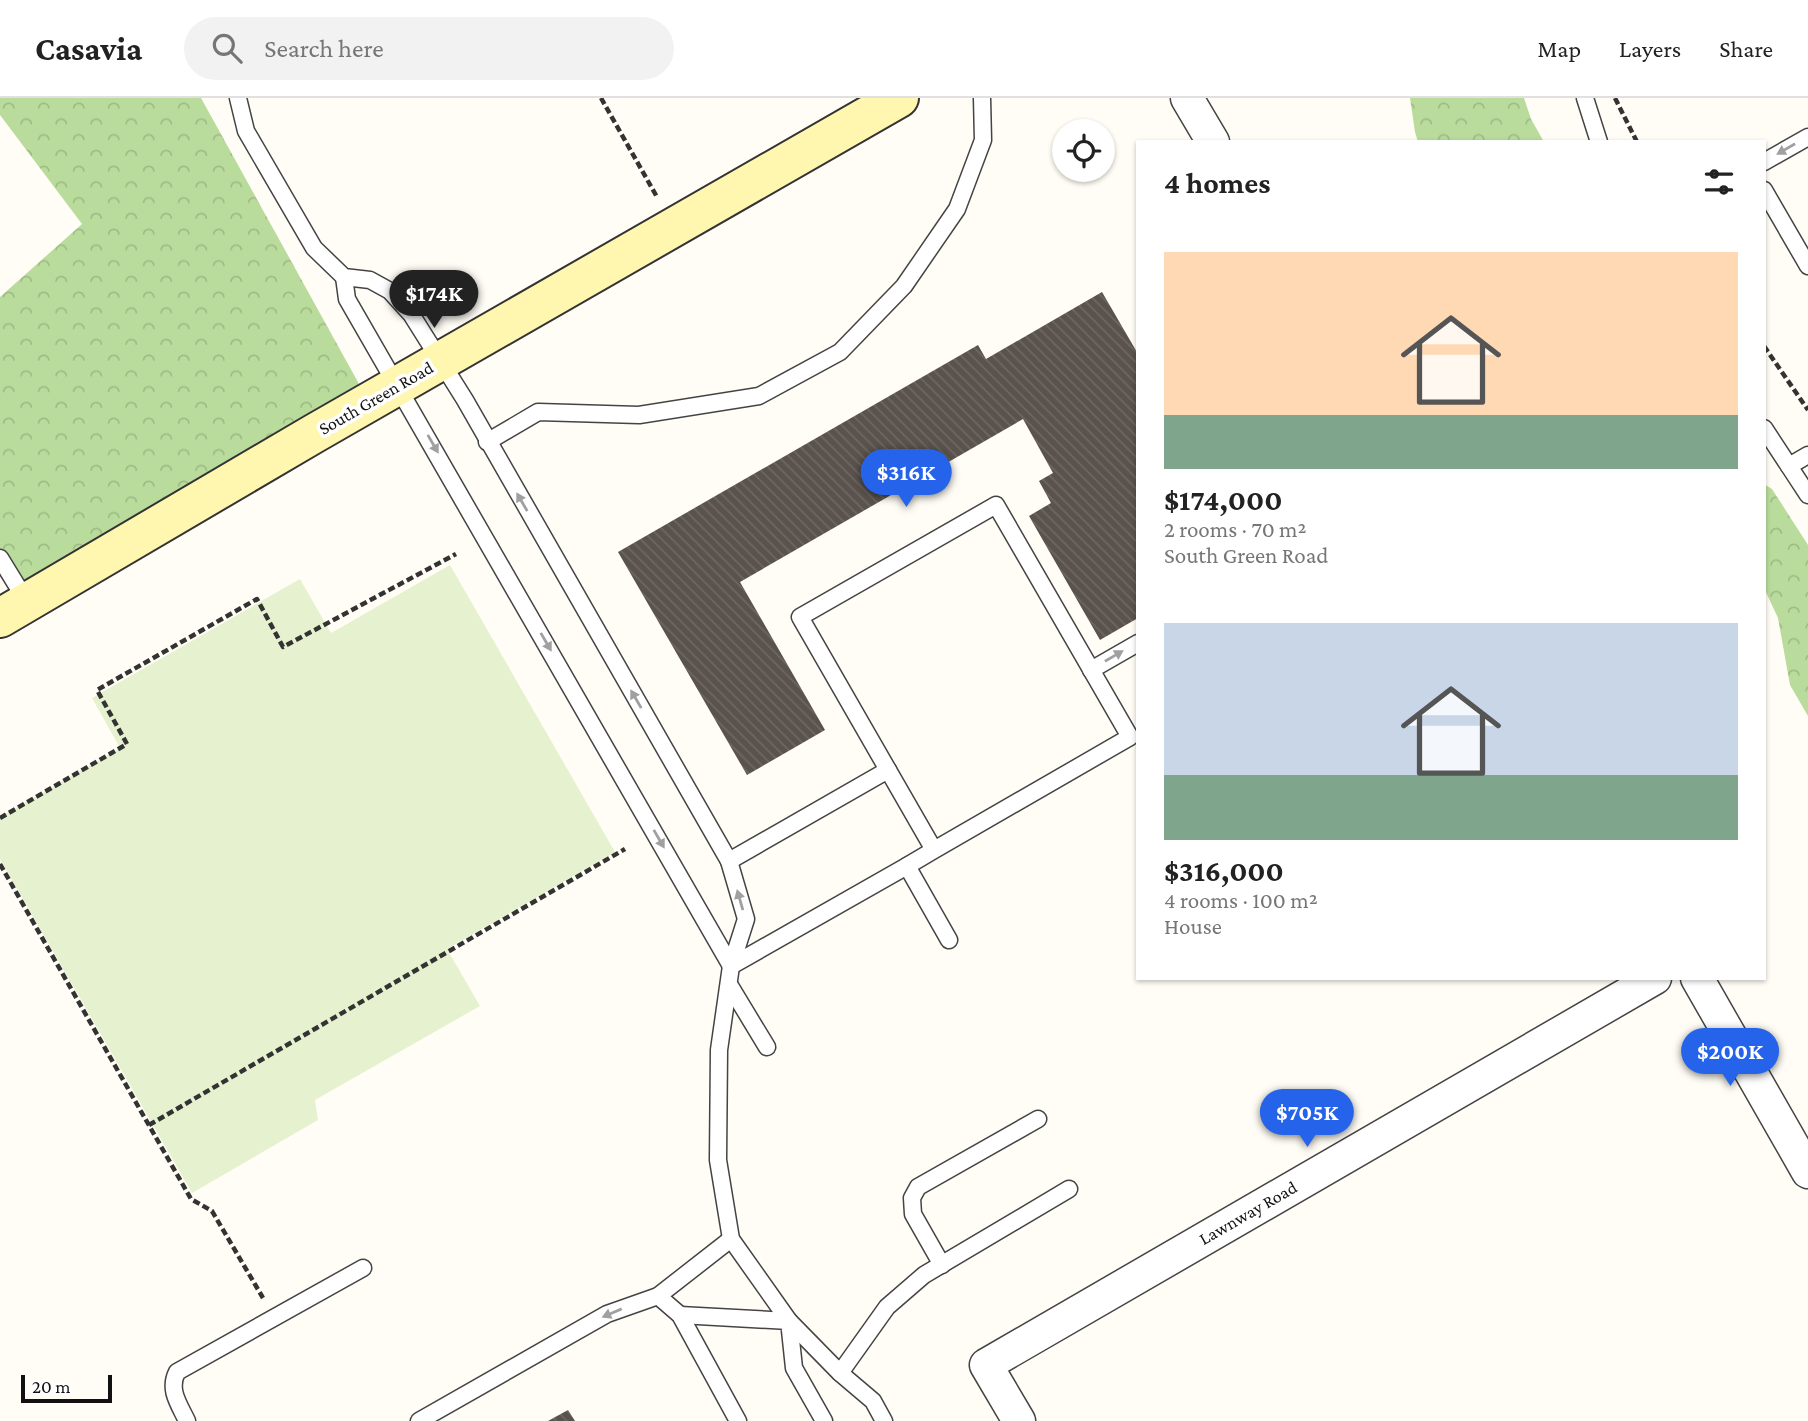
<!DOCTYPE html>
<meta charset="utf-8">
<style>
body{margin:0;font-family:"Crimson Pro",serif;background:#f2f2f2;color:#222;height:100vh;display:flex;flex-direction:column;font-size:26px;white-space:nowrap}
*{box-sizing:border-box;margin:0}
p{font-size:23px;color:#767676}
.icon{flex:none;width:38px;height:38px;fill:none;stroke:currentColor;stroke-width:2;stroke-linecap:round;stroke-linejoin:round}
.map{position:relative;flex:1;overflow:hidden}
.panel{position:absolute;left:1136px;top:42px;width:630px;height:840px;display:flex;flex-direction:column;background:#fff;border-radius:0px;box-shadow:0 2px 5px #0004}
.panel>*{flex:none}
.fabs{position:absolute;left:1052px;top:21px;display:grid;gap:14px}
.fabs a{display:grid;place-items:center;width:63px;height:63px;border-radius:50%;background:#fff;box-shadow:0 2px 5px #0004;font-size:35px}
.scale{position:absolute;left:21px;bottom:18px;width:91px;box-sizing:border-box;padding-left:7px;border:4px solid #111;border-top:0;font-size:19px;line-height:24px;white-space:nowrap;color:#111;-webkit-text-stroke:5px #fff;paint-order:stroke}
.price{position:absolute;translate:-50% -60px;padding:0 16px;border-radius:24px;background:#2563eb;color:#fff;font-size:23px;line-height:46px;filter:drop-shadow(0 2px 4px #0008)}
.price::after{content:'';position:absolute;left:50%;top:42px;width:21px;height:16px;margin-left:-10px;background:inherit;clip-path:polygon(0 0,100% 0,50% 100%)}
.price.active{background:#222;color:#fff}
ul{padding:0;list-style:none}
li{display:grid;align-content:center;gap:14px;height:371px;padding:0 28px}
li span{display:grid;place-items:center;height:217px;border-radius:0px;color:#555}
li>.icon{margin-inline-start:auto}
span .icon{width:126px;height:126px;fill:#fffc;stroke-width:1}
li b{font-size:30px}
h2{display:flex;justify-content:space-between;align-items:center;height:84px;padding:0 28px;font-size:30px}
header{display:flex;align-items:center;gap:42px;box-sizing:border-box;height:98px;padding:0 35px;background:#fff;border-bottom:2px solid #e0e0e0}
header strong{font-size:33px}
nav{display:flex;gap:38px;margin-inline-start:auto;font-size:24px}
.search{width:490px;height:63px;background:#f2f2f2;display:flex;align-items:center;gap:18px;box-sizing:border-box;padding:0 24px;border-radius:38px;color:#767676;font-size:26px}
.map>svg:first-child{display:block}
.forest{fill:url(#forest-crowns)}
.pitch{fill:#e6f2cf}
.building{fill:url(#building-back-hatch)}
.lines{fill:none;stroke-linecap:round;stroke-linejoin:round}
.service-casing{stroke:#444;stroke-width:19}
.minor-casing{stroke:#444;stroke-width:35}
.secondary-casing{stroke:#333;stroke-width:42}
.path{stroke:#333;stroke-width:4.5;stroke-dasharray:7 3.5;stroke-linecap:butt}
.service{stroke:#fff;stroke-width:16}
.minor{stroke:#fff;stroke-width:32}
.secondary{stroke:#fff6b0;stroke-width:38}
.oneway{fill:#a0a0a0}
.labels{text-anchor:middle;stroke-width:7;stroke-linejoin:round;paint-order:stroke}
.street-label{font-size:18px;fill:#111;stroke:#fff}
</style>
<header>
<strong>Casavia</strong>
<div class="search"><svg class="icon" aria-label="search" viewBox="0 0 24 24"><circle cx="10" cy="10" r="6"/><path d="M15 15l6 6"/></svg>Search here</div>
<nav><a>Map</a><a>Layers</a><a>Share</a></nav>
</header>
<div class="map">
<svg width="1808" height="1323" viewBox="0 0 1808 1323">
<defs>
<pattern id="forest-crowns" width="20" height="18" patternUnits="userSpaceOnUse" patternTransform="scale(1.75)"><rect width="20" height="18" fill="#b9dc9c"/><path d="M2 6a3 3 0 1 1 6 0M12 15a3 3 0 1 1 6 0" fill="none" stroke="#9ebc85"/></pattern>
<pattern id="building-back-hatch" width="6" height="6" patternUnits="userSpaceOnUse" patternTransform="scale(1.75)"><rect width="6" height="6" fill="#5a524d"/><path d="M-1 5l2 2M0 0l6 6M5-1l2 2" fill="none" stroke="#6d6662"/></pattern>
</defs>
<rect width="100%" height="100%" fill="#fffdf5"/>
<!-- forest -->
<g class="forest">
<path d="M0,0H201L369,304L27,504L0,460V199L82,126L0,17Z"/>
<path d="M1410,0H1524L1531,21L1544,44H1418L1415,34Z"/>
<path d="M1764,386L1772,391L1808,447V618L1790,587L1778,520L1764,490Z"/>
</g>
<!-- pitch -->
<path class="pitch" d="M450,467L615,754L447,851L480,908L315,1002L318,1022L192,1095L0,761V719L120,650L92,600L300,481L331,535Z"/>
<!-- building -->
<g class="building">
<path d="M1102,194L1138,256V520L1100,542L1029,418L1051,405L1039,383L1053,375L1023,321L740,484L825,632L747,677L618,454L978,247L986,261Z"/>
<path d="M568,1312L575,1323H548Z"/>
</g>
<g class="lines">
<defs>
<g id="service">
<path d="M238,0L246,33L314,150L344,179L370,182L390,193L411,216L465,302L729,763L746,821L731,868L719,952L718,1062L731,1141L789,1223L840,1275L873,1303L884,1323"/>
<path d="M1585,0L1599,44"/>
<path d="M1764,64L1808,39"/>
<path d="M1764,92L1808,168"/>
<path d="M344,179L347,201L731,868"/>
<path d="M1764,330L1808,397"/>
<path d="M487,344L538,314L639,317L759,298L840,254L904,188L957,111L983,42L982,0"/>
<path d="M1789,368L1808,357"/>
<path d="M0,460L27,504"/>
<path d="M1091,572L1138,545"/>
<path d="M934,752L800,519L996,407L1130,639L934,752L907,768L949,842"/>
<path d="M729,763L888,672"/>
<path d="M731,868L907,768"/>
<path d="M730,888L767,949"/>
<path d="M942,1167L913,1116L912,1100L918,1089L1038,1021"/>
<path d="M658,1198L680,1217L738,1323"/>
<path d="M680,1217L789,1223L794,1270L824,1323"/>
<path d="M840,1275L887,1209L924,1177L1069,1091"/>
<path d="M187,1323C179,1306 168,1292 177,1274L363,1170"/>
<path d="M419,1323L607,1216L658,1198L731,1141"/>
</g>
<g id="minor">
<path d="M1187,0L1213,44"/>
<path d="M1697,880L1808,1074"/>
<path d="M1019,1323L986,1267L1655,880"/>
</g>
<path id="secondary" d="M0,520L315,335L899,0"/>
</defs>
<!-- service casing -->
<use href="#service" class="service-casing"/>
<!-- minor casing -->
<use href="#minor" class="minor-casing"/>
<!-- secondary casing -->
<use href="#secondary" class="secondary-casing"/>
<!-- path -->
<g class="path">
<path d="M601,0L657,99"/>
<path d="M1615,0L1637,44"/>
<path d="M1764,248L1808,312"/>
<path d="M0,720L127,646L97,592L257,501L283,549L456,456"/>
<path d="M0,766L191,1101L212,1113L263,1200"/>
<path d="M149,1027L625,751"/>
</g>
<!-- service -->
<use href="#service" class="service"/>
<!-- minor -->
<use href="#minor" class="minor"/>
<!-- secondary -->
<use href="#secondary" class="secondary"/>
</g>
<!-- one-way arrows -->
<defs><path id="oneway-solid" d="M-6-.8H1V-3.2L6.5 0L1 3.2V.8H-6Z" transform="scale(1.75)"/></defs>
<g class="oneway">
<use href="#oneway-solid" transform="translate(1786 51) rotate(150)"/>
<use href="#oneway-solid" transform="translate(433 346) rotate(60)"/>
<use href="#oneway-solid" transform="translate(522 404) rotate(-120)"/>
<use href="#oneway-solid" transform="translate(546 544) rotate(60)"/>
<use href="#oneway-solid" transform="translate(1114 558) rotate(-30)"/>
<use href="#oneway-solid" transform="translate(636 601) rotate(-120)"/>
<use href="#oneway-solid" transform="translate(659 741) rotate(60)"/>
<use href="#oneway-solid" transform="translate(740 802) rotate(-106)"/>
<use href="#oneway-solid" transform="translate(612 1215) rotate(157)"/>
</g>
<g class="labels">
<!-- street labels -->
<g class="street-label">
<text transform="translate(376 300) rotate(-30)" y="6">South Green Road</text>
<text transform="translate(1248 1115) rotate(-30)" y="6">Lawnway Road</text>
</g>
</g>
</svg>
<div class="fabs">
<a><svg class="icon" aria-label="locate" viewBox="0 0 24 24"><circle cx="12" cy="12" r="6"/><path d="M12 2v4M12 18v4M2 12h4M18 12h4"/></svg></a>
</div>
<div class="scale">20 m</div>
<b class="price active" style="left:434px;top:232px">$174K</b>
<b class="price" style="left:906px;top:411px">$316K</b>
<b class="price" style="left:1730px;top:990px">$200K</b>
<b class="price" style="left:1307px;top:1051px">$705K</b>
<section class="panel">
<h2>4 homes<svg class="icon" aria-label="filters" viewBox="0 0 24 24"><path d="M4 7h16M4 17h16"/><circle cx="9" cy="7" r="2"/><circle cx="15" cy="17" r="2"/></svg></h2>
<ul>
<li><span style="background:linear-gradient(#ffd9b3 75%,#7fa58c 0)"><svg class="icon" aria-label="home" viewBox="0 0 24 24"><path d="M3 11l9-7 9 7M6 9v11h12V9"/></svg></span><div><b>$174,000</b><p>2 rooms · 70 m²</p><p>South Green Road</p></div></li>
<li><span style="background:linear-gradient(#c9d6e8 70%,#7fa58c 0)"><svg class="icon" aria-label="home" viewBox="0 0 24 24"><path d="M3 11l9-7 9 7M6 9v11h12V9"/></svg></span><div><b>$316,000</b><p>4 rooms · 100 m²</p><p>House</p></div></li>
</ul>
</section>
</div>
